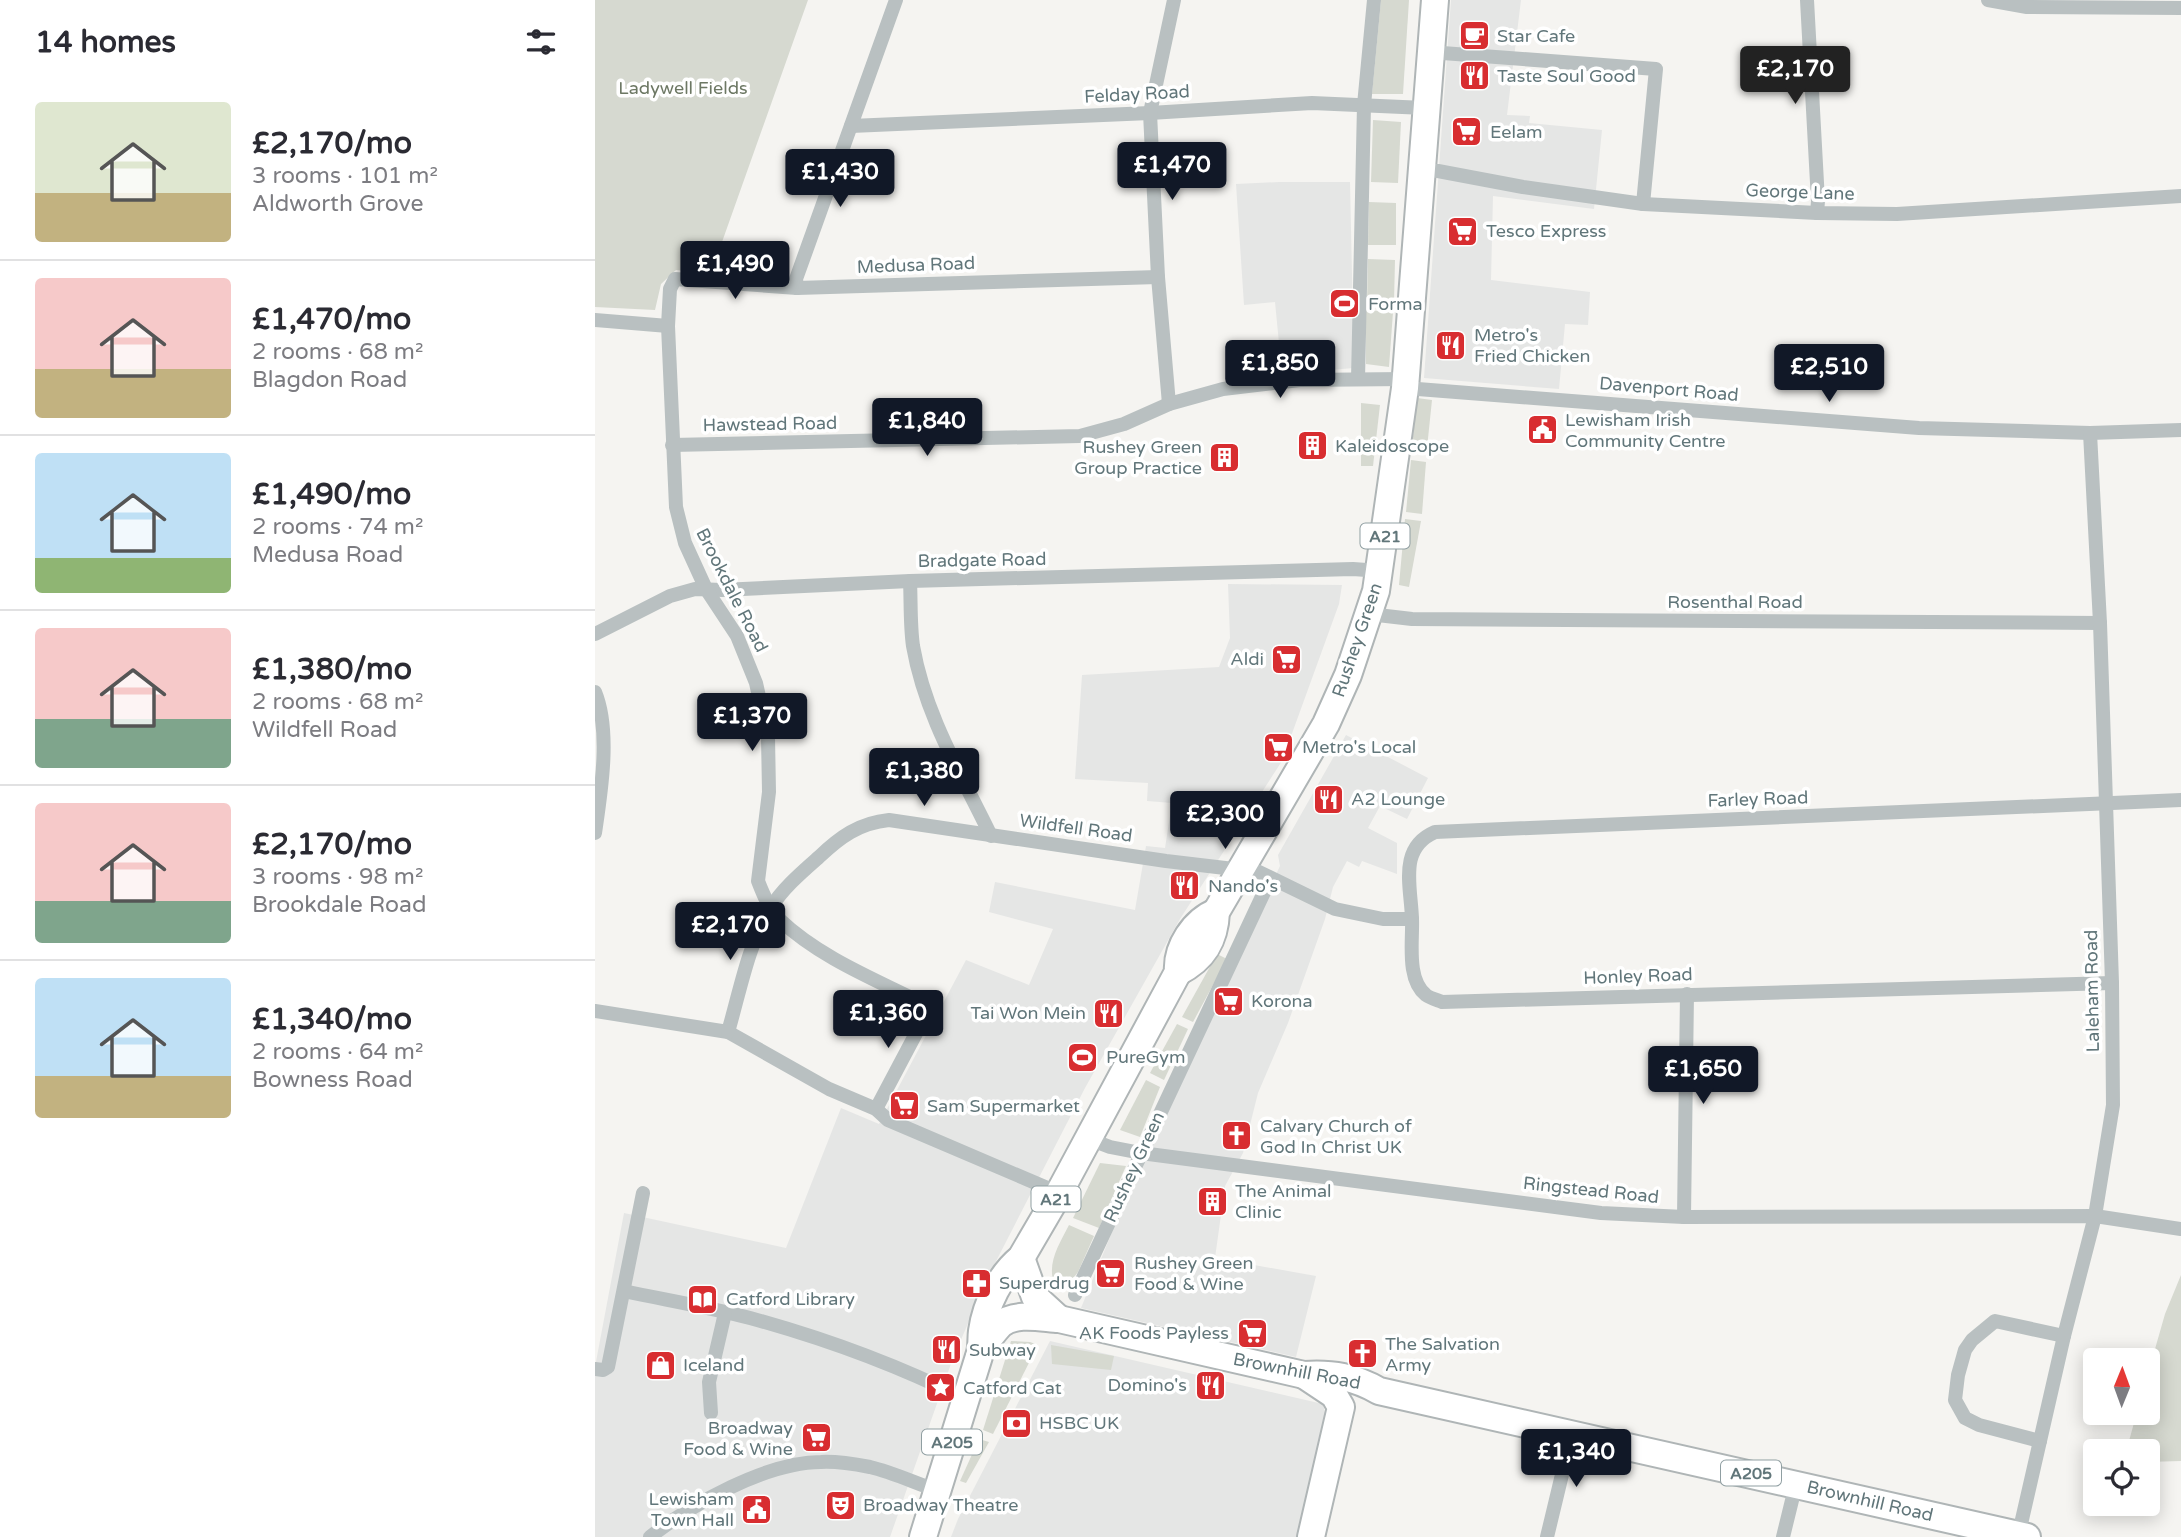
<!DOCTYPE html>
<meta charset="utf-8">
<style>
body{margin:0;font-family:"Varela Round",sans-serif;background:#f7f7f7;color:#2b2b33;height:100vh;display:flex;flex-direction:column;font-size:26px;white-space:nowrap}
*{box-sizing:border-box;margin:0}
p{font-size:23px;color:#7c7c81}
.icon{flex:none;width:38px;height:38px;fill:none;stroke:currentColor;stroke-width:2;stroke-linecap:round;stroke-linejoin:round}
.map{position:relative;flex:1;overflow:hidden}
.panel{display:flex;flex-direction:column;background:#fff;width:595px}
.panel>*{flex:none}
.needle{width:46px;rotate:1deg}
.fabs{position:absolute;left:1488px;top:1348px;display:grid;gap:14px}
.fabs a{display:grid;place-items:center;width:77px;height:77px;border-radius:7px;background:#fff;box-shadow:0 4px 18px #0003;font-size:35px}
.price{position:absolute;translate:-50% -60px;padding:0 16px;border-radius:7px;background:#111827;color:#fff;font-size:23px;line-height:46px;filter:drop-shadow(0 2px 4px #0008)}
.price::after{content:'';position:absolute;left:50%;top:42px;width:21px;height:16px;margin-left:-10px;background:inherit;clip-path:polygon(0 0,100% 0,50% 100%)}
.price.active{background:#222;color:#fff}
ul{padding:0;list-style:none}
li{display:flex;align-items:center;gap:21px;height:175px;padding:0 35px}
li+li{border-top:2px solid #e1e1e2}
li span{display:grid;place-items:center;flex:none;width:196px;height:140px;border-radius:7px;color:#555}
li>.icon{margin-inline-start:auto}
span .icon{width:84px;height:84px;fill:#fffc;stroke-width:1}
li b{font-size:30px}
h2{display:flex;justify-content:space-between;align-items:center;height:84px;padding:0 35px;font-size:30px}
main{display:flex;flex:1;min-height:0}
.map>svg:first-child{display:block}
.built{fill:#e5e6e5}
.green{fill:#d6d9d0}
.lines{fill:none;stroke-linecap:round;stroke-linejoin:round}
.highway-casing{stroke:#afb5b6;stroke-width:30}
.street{stroke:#b9c0c1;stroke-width:14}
.highway{stroke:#fff;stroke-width:26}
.labels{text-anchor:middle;stroke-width:7;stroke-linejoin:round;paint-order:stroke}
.shield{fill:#fff;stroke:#909fa2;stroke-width:2}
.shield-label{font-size:16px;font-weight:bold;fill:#61767a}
.poi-label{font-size:18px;fill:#61767a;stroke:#fff;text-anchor:start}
.park-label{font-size:18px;fill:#6d7864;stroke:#fff}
.street-label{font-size:18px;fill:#61767a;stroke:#fff}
</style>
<main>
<section class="panel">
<h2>14 homes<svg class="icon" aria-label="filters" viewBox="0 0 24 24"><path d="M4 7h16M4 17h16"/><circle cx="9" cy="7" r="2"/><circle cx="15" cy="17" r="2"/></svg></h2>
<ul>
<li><span style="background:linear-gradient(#dfe7d0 65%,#c2b280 0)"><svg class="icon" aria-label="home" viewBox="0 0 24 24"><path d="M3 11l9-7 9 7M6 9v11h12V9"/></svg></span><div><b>£2,170/mo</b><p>3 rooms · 101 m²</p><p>Aldworth Grove</p></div></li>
<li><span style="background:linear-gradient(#f6c9c9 65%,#c2b280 0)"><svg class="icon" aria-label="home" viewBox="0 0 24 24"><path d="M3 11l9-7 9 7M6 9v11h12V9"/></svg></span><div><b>£1,470/mo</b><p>2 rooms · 68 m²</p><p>Blagdon Road</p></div></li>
<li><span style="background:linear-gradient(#bfe0f5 75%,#8fb573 0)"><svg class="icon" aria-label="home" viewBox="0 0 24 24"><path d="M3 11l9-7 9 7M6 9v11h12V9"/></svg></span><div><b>£1,490/mo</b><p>2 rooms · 74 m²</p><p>Medusa Road</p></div></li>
<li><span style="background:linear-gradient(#f6c9c9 65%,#7fa58c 0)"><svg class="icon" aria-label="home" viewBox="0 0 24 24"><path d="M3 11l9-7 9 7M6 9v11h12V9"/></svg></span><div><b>£1,380/mo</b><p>2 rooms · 68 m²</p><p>Wildfell Road</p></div></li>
<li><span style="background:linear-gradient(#f6c9c9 70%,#7fa58c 0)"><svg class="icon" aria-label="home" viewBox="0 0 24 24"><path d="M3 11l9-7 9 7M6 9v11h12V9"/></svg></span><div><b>£2,170/mo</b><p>3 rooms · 98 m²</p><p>Brookdale Road</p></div></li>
<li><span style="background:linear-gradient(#bfe0f5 70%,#c2b280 0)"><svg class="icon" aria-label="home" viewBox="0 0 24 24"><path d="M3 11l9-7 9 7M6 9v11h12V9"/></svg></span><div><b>£1,340/mo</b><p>2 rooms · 64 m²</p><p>Bowness Road</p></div></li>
</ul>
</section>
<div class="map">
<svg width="1586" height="1537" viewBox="0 0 1586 1537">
<rect width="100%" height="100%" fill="#f5f4f1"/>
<!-- built -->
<g class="built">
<path d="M856,0H926L912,115L935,116L934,123L1007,130L999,209L898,196L896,280L995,292L993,325L970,324L964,389L829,378Z"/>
<path d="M684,182H755L759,368L687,374L680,302L649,305L641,184Z"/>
<path d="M633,584L747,585L744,604L687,761L585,919L490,1088L395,1273L358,1358L295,1537H0V1367L29,1213L191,1248L246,1108L284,1124L371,960L434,985L458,929L394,912L400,882L540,910L551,846L570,848L577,803L552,801L553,783L480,779L487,675L624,667L635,638Z"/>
<path d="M751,735L833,778L812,819L785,806L773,828L802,843V874L767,861L764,867L752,861L738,887L730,919L693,1023L663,1093L648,1153L630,1186L620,1258L721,1276L701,1357L486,1308L557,1134L685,866L683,855Z"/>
<path d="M455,1341L728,1404L731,1417L705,1537H356L363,1519Z"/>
</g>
<!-- green -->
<g class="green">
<path d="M0,0H213L116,273L81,270L66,284L60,310L0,307Z"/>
<path d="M786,0H814L808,94H777Z"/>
<path d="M778,120L806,122L803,183L776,182Z"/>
<path d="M774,202L801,203V245H773Z"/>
<path d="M773,259L800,260L799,302L772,301Z"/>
<path d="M771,310L798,312L794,367L771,364Z"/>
<path d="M822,398L837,400L832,448L817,446Z"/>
<path d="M766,403L785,405L778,466H766Z"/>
<path d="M816,460L831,462L827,514L811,512Z"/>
<path d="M810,519L826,521L814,587L804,585Z"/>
<path d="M622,954L632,959L598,1022L587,1017Z"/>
<path d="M582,1024L593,1029L569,1080L555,1073Z"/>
<path d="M551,1080L565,1087L545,1137L525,1130Z"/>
<path d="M505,1163L531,1166L504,1228L478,1218Z"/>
<path d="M474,1225L499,1236L483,1272L476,1281L459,1284C452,1262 464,1245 474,1225Z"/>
<path d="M1586,1275V1461L1552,1462V1451H1548L1546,1443L1534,1441L1542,1412H1552V1377L1570,1314Z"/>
<path d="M416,1341L435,1342L443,1345L398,1434L388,1430Z"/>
<path d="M456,1345L519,1356L516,1370L457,1364Z"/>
<path d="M384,1439L394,1442L371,1483L365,1481Z"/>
</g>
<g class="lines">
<defs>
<g id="highway">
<path d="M583,972C609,959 620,940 621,912L731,724L753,675L781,591L810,388L840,0"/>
<path d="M426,1258L440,1297L464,1319"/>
<path d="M387,1347C393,1340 399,1331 406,1324C421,1312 446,1318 464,1319L709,1375C737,1373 760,1377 784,1391L1432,1537"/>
<path d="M709,1375L739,1395L746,1407L716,1537"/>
<path d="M328,1537L385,1353C387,1345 386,1338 387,1331C391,1304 405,1275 426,1258L464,1193L583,972C581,947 599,921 621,912"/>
</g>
</defs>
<!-- highway casing -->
<use href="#highway" class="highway-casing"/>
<!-- street -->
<g class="street">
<path d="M1212,0L1223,201L1222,213"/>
<path d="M1393,0L1432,7L1586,8"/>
<path d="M834,52L1061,69L1048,204"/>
<path d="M256,126L555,113L717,103L830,108"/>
<path d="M826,170L843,171L928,187L1048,204L1222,213L1302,214L1586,196"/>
<path d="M202,288L201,279L301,0"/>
<path d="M0,320L73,326"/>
<path d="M763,379L769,105L779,0"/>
<path d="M810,388L1324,428L1495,433L1586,430"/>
<path d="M574,404L563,277L555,113L579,0"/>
<path d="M77,445L485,436L529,424L574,404L628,389L705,380L811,379"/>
<path d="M315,581C316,603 315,625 318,646C330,715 366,774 396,836"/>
<path d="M774,614L817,619L1505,623"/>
<path d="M0,634L75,596L100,589L127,590L315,581L758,569L785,571"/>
<path d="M0,692C16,731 6,792 0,833"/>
<path d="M817,919C816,886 803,848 840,832L1586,800"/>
<path d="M0,1011L133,1032L234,1089L281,1109L293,1120L464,1193"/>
<path d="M133,1032C145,991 153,945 175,909C187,889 207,872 224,857C245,837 264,823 294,820L571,861L664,872L740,909L788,919H817C818,941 811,979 831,995C835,998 842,1000 847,1002L1517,983"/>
<path d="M281,1109L335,1007C284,981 226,959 184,919C174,909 168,894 163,881L174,792L173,737L161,683L142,636L111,589L90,543L81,507L73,326L75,289L80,279L202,288L563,277"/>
<path d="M494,1139L515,1147L546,1153L1006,1213L1089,1217L1500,1216L1586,1229"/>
<path d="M1089,1217L1092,994"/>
<path d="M29,1291C71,1300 114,1307 155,1318C228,1338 302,1365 370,1399"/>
<path d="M480,1295L671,888"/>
<path d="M0,1369L8,1370L13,1367L48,1193"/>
<path d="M116,1413L114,1382L130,1313"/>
<path d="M1445,1441L1384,1425L1370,1418L1360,1400L1363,1375L1370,1350L1377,1340L1400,1321L1469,1336"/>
<path d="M55,1537C97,1504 172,1462 226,1462C242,1461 259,1464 275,1467C297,1472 320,1483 341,1490"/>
<path d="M952,1537L977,1433"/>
<path d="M1188,1537L1201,1484"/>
<path d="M1423,1537L1469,1336L1500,1216L1518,1105L1517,983L1505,623L1495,433"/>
</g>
<!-- highway -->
<use href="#highway" class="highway"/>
</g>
<!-- icons -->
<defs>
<symbol id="cafe-square" viewBox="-11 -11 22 22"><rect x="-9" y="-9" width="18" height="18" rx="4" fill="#d82d30" stroke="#fff"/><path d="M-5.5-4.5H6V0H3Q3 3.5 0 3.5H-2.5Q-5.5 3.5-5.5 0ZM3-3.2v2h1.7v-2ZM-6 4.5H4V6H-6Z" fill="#fff"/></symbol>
<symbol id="restaurant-square" viewBox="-11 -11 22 22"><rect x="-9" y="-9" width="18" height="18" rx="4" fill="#d82d30" stroke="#fff"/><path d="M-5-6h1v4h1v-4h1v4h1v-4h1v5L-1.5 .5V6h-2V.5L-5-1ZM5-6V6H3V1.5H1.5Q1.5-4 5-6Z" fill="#fff"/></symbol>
<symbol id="supermarket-square" viewBox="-11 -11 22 22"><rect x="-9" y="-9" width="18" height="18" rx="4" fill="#d82d30" stroke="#fff"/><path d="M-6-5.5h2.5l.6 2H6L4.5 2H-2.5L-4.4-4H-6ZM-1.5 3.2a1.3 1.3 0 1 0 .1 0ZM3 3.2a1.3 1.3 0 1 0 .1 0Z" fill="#fff"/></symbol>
<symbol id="stadium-square" viewBox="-11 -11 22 22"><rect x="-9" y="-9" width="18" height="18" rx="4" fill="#d82d30" stroke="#fff"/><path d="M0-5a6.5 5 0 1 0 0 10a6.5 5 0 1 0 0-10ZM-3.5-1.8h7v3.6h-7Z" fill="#fff"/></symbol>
<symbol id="civic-square" viewBox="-11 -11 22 22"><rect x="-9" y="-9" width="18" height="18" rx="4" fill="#d82d30" stroke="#fff"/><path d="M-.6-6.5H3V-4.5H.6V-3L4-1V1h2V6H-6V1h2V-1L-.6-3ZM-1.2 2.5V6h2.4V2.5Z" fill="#fff"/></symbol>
<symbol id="building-square" viewBox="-11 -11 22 22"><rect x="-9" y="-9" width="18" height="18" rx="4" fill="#d82d30" stroke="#fff"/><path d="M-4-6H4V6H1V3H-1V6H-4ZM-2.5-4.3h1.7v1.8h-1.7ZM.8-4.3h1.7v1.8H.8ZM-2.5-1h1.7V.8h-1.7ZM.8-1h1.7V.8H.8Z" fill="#fff"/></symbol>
<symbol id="church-square" viewBox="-11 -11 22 22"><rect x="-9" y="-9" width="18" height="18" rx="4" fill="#d82d30" stroke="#fff"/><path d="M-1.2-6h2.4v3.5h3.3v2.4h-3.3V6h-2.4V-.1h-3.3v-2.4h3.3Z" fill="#fff"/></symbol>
<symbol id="pharmacy-square" viewBox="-11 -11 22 22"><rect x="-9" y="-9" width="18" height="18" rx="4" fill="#d82d30" stroke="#fff"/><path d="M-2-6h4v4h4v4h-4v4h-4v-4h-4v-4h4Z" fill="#fff"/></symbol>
<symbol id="library-square" viewBox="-11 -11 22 22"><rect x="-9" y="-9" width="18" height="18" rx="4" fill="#d82d30" stroke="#fff"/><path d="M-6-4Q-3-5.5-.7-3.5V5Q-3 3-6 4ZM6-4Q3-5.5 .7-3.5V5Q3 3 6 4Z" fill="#fff"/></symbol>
<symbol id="shop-square" viewBox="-11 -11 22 22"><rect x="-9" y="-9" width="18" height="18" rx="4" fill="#d82d30" stroke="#fff"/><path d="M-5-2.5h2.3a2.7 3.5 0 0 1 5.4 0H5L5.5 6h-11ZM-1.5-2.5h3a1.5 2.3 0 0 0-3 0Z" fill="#fff"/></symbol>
<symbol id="sight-square" viewBox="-11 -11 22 22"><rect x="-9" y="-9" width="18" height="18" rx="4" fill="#d82d30" stroke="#fff"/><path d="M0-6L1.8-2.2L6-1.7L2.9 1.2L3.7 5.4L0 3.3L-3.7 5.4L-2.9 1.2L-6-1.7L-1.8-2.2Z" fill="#fff"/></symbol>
<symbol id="bank-square" viewBox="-11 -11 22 22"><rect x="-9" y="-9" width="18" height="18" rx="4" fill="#d82d30" stroke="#fff"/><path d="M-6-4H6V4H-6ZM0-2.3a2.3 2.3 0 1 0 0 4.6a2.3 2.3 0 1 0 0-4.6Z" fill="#fff"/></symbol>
<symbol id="theatre-square" viewBox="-11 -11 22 22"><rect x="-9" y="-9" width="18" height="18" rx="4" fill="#d82d30" stroke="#fff"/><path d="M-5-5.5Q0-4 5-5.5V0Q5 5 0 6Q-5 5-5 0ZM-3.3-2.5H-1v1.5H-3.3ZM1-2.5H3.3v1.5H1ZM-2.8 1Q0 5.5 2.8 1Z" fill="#fff"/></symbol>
</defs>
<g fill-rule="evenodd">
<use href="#cafe-square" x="862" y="18" width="35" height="35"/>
<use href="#restaurant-square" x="862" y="58" width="35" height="35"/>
<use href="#supermarket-square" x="854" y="114" width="35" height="35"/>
<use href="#supermarket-square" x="850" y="214" width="35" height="35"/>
<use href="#stadium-square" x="732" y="286" width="35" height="35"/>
<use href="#restaurant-square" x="838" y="328" width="35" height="35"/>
<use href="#civic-square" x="930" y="412" width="35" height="35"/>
<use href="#building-square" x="700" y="428" width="35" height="35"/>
<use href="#building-square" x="612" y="440" width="35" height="35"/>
<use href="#supermarket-square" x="674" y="642" width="35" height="35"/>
<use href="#supermarket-square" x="666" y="730" width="35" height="35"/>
<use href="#restaurant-square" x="716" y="782" width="35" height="35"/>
<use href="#restaurant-square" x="572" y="868" width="35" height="35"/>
<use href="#supermarket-square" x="616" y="984" width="35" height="35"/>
<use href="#restaurant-square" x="496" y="996" width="35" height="35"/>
<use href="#stadium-square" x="470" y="1040" width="35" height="35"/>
<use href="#supermarket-square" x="292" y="1088" width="35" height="35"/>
<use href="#church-square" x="624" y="1118" width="35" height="35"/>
<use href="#building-square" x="600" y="1184" width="35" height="35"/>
<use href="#supermarket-square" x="498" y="1256" width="35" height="35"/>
<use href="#pharmacy-square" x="364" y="1266" width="35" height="35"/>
<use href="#library-square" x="90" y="1282" width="35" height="35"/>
<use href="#supermarket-square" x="640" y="1316" width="35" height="35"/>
<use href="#restaurant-square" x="334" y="1332" width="35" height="35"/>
<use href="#church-square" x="750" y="1336" width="35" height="35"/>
<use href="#shop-square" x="48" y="1348" width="35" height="35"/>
<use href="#restaurant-square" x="598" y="1368" width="35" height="35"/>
<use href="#sight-square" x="328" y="1370" width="35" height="35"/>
<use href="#bank-square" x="404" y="1406" width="35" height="35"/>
<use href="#supermarket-square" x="204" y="1420" width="35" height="35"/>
<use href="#theatre-square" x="228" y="1488" width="35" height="35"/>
<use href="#civic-square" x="144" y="1492" width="35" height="35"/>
</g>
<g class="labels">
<!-- shield labels -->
<g class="shield">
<rect x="765.5" y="523.5" width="49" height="25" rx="5"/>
<rect x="436.5" y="1186.5" width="49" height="25" rx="5"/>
<rect x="327" y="1429.5" width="60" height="25" rx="5"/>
<rect x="1126" y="1460.5" width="60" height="25" rx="5"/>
</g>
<g class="shield-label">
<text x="790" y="542">A21</text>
<text x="461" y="1205">A21</text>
<text x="357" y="1448">A205</text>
<text x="1156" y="1479">A205</text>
</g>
<!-- poi labels -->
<g class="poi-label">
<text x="902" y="42">Star Cafe</text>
<text x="902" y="82">Taste Soul Good</text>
<text x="895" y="138">Eelam</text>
<text x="891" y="237">Tesco Express</text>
<text x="773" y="310">Forma</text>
<text x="879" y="341">Metro's<tspan x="879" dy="21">Fried Chicken</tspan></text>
<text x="970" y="426">Lewisham Irish<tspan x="970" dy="21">Community Centre</tspan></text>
<text x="740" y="452">Kaleidoscope</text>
<text x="607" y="453" text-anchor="end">Rushey Green<tspan x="607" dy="21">Group Practice</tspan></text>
<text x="669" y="665" text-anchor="end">Aldi</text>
<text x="707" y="753">Metro's Local</text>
<text x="756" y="805">A2 Lounge</text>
<text x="613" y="892">Nando's</text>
<text x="656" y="1007">Korona</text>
<text x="491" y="1019" text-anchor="end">Tai Won Mein</text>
<text x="511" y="1063">PureGym</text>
<text x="332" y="1112">Sam Supermarket</text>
<text x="665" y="1132">Calvary Church of<tspan x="665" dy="21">God In Christ UK</tspan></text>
<text x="640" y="1197">The Animal<tspan x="640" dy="21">Clinic</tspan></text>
<text x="539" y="1269">Rushey Green<tspan x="539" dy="21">Food &amp; Wine</tspan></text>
<text x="404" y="1289">Superdrug</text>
<text x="131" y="1305">Catford Library</text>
<text x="634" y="1339" text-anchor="end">AK Foods Payless</text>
<text x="790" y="1350">The Salvation<tspan x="790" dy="21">Army</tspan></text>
<text x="374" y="1356">Subway</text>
<text x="88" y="1371">Iceland</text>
<text x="592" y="1391" text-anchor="end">Domino's</text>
<text x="368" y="1394">Catford Cat</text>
<text x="444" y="1429">HSBC UK</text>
<text x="198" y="1434" text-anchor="end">Broadway<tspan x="198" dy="21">Food &amp; Wine</tspan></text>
<text x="139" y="1505" text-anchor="end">Lewisham<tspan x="139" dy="21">Town Hall</tspan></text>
<text x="268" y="1511">Broadway Theatre</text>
</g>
<!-- park labels -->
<g class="park-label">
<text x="88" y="94">Ladywell Fields</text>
</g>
<!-- street labels -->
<g class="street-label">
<text transform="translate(542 94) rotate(-3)" y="6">Felday Road</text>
<text transform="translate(1205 192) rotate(2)" y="6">George Lane</text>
<text transform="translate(321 265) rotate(-2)" y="6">Medusa Road</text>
<text transform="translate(1074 389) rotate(5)" y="6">Davenport Road</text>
<text transform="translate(175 424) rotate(-1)" y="6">Hawstead Road</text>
<text transform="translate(387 560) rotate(-1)" y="6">Bradgate Road</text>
<text transform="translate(137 590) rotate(63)" y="6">Brookdale Road</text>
<text x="1140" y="608">Rosenthal Road</text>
<text transform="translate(762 640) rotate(-71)" y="6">Rushey Green</text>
<text transform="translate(1163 799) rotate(-2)" y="6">Farley Road</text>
<text transform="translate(481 828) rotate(8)" y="6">Wildfell Road</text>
<text transform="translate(1043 976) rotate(-2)" y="6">Honley Road</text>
<text transform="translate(1497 991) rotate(-91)" y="6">Laleham Road</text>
<text transform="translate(539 1167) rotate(-65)" y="6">Rushey Green</text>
<text transform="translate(996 1190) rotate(6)" y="6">Ringstead Road</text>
<text transform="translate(702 1371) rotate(11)" y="6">Brownhill Road</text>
<text transform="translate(1275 1501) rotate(13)" y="6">Brownhill Road</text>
</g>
</g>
</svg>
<div class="fabs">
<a><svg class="needle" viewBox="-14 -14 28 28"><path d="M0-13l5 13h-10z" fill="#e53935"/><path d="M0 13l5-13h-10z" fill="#7c7c81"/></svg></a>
<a><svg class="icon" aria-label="locate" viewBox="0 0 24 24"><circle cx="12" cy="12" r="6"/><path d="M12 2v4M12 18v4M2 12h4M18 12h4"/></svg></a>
</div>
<b class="price active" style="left:1200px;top:106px">£2,170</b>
<b class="price" style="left:577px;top:202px">£1,470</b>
<b class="price" style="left:245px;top:209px">£1,430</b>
<b class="price" style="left:140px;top:301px">£1,490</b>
<b class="price" style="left:685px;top:400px">£1,850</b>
<b class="price" style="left:1234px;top:404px">£2,510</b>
<b class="price" style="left:332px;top:458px">£1,840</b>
<b class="price" style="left:157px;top:753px">£1,370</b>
<b class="price" style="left:329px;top:808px">£1,380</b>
<b class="price" style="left:630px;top:851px">£2,300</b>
<b class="price" style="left:135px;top:962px">£2,170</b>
<b class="price" style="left:293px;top:1050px">£1,360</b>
<b class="price" style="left:1108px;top:1106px">£1,650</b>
<b class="price" style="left:981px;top:1489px">£1,340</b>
</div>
</main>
